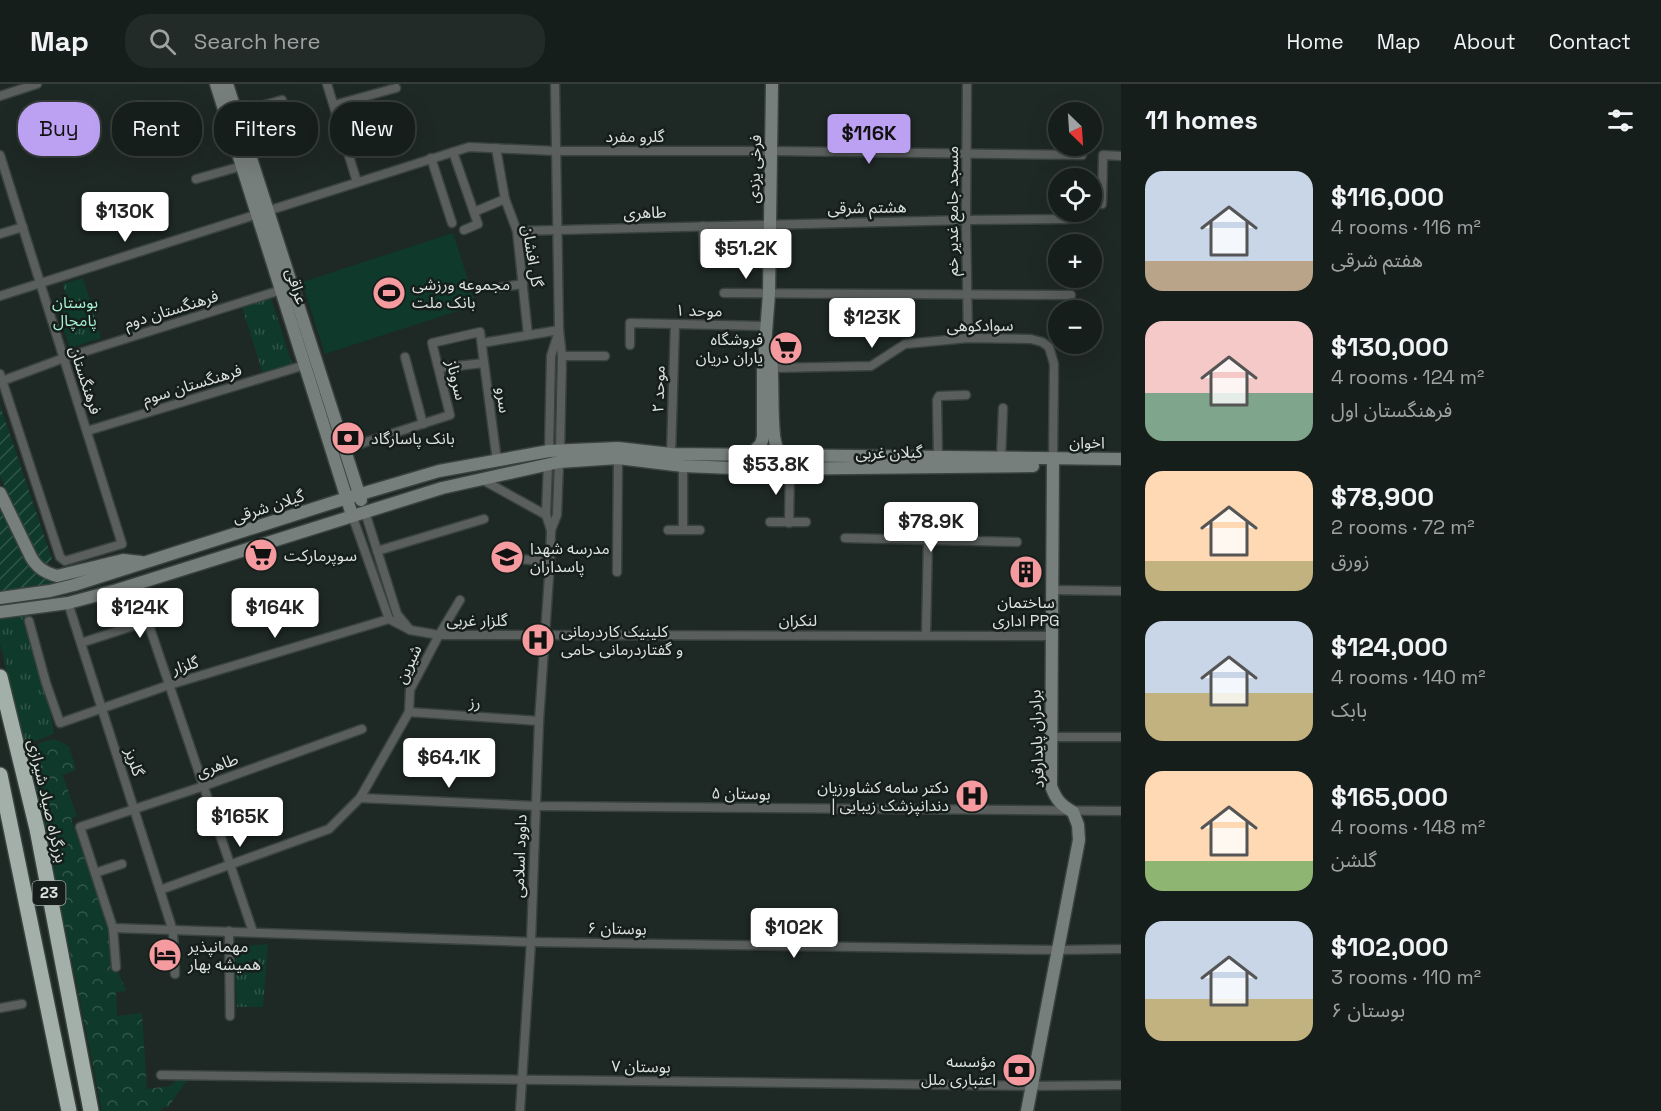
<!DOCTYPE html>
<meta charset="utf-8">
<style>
body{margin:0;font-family:"Space Grotesk","Noto Sans Arabic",sans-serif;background:#232b28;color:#f1f3f6;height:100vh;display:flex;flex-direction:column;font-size:22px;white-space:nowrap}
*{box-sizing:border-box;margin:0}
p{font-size:20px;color:#9ea2a3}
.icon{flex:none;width:33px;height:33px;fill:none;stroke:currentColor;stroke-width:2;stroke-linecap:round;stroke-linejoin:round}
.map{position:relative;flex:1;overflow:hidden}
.side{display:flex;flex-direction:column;background:#161e1b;width:540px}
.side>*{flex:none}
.guide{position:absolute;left:18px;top:18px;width:570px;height:54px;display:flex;gap:12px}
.needle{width:39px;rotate:155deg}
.controls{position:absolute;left:1048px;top:18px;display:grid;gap:12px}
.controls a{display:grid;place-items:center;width:54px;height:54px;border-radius:50%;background:#161e1b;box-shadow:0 6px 24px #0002,0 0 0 2px #353c3a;font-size:30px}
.price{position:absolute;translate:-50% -51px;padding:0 14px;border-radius:6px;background:#fff;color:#222;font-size:20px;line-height:39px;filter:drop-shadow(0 2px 3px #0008)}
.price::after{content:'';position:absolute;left:50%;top:36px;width:18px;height:14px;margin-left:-9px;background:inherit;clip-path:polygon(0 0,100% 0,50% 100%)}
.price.current{background:#bca0f2;color:#111}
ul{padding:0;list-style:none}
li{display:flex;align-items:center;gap:18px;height:150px;padding:0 24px}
li span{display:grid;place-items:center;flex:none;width:168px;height:120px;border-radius:18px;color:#555}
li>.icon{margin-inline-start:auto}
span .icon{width:72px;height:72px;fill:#fffc;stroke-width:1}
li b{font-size:26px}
h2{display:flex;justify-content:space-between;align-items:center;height:72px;padding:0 24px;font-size:26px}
.chip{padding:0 21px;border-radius:24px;background:#161e1b;box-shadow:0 6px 24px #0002,0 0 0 2px #353c3a;font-size:21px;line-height:54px}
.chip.current{background:#bca0f2;color:#111}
header{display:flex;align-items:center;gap:36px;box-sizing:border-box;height:84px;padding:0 30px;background:#161e1b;border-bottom:2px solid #353c3a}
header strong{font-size:28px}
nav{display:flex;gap:33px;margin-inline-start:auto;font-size:21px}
.search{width:420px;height:54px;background:#232b28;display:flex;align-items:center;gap:15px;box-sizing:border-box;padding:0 21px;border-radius:24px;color:#9ea2a3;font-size:22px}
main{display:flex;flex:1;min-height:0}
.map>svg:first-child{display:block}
.grass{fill:url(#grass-tufts)}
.forest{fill:url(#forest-crowns)}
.garden{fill:url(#garden-furrows)}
.pitch{fill:#0f3a2b}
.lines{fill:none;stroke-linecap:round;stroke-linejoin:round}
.street-casing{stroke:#39423e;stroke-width:11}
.secondary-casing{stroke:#39423e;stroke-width:15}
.highway-casing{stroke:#39423e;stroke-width:18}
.street{stroke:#5a5f5d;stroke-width:8}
.secondary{stroke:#777f7c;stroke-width:12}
.highway{stroke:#a3afa9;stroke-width:15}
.labels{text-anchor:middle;stroke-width:5;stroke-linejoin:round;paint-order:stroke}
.shield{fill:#151e1a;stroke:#a0a7a4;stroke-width:1.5}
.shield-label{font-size:15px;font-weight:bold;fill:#dce2df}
.street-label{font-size:16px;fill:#dce2df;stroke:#151e1a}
.poi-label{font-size:16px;fill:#dce2df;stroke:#151e1a;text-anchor:start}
.park-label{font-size:16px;fill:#a5f0d1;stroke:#151e1a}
</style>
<header>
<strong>Map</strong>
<div class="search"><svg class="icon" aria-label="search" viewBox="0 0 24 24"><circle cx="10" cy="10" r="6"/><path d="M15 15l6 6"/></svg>Search here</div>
<nav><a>Home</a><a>Map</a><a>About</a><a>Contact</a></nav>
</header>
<main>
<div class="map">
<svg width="1121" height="1027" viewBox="0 0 1121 1027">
<defs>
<pattern id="grass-tufts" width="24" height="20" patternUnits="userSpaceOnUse" patternTransform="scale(1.5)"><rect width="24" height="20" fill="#0f3a2b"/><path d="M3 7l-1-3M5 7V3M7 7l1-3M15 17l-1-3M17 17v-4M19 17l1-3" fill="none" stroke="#315649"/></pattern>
<pattern id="forest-crowns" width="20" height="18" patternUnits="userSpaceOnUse" patternTransform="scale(1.5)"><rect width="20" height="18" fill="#0f3a2b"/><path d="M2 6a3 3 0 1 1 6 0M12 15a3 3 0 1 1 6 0" fill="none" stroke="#315649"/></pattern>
<pattern id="garden-furrows" width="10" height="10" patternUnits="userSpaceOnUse" patternTransform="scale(1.5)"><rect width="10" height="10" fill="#0f3a2b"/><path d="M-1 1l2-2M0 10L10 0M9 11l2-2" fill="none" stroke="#315649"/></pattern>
</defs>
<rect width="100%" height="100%" fill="#1e2824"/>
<!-- grass -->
<g class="grass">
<path d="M83,194L101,254L70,264L54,216L66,212L63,200Z"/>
<path d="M271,214L292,280L263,290L242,223Z"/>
<path d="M26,530L49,620L54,650L25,661L0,559V534Z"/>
<path d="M268,860L263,923H237L234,863Z"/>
</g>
<!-- forest -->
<path class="forest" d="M54,655L69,662L76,686L60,692H63L77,732L71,735L91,789L109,848L115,880L126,907L116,908L117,932L142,929L147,1005L170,1002L176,996L189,994L168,1023H164L160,1027H102L45,744L26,668L42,658Z"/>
<!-- garden -->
<g class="garden">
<path d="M0,321L52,475L47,481H41L0,392Z"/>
<path d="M0,417L39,488L100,484L76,496L0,512Z"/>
</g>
<!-- pitch -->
<path class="pitch" d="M453,149L476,221L325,270L302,198Z"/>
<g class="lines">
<defs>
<g id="street">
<path d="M327,0L357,98"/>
<path d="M555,0L559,246L562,272L560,366"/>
<path d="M967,0L966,136L968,254"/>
<path d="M0,12L37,0"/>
<path d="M334,21L396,4"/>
<path d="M236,29L282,16"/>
<path d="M496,64L505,115L517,147L528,251"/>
<path d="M453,68L478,140L464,146"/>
<path d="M0,71L122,460L65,477L60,473L0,290"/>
<path d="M431,74L452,139"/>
<path d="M196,95L242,82"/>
<path d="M1102,120L1103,71L1121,72"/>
<path d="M474,128L505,115"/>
<path d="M703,142L704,174"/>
<path d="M517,147L966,136L1068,135"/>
<path d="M0,150L23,143"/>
<path d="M497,204L523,200"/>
<path d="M724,209L1071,211"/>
<path d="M0,212L469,63L556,67H772L1082,71"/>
<path d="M482,259L559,246"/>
<path d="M630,261V239L767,242"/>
<path d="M562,272H605"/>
<path d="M405,273L423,340"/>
<path d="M439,284L484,279"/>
<path d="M773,284L871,282L905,260L968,254L1031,255L1042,258L1049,263L1054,280L1053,375"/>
<path d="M2,297L64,274L281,206"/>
<path d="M87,347L305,281"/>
<path d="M344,365L450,331L432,259L480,248L497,377"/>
<path d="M549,367L551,272L558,250"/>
<path d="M671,370L675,240"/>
<path d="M938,373L937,316L939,312L966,311"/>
<path d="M1001,374L1003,324"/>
<path d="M481,395L546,431"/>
<path d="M352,431L389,535L410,546L397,530L365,428"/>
<path d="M770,438H806"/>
<path d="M789,439L790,385"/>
<path d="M551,446L557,431L559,378"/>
<path d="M668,446H700"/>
<path d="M683,446V382"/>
<path d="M845,454L1017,458"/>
<path d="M377,467L484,435"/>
<path d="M520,475L550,478"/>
<path d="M617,488L618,374"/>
<path d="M135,500L253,848"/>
<path d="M1052,506L1121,507"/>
<path d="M68,519L173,847L175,890"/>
<path d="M29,537L46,599L60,639L169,601L389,535"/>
<path d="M410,546L439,551L1052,552"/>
<path d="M926,551L928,456"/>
<path d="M81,559L148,537"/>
<path d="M409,628L539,637"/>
<path d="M1051,653H1121"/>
<path d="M360,714L536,722L1121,727"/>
<path d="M95,789L122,780"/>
<path d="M160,806L329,745L360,714L409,628L410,606L439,551L460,516"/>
<path d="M113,844L531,858L1056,866L1121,865"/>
<path d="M229,847L230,932"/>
<path d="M116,883L113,844L80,743L204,702L362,645"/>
<path d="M0,924L22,920"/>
<path d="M161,991L1032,1002L1121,1001"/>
<path d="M520,1027L531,858L539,637L550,478L551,446L546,431L548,380"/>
</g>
<g id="secondary">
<path d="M216,0L352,431"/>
<path d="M227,0L361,416"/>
<path d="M770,262C774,291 771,321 774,351C775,361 779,368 779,378"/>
<path d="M750,371L761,360L763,353V287L769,210L772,0"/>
<path d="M0,409L31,473C37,484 45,489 57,492L123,476L141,478"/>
<path d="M0,514L50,507L74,501L347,414L439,387L549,367L618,364L671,370L1121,375"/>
<path d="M0,528L68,519L117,506L442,404L559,378L618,374L683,382L757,385L1033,382"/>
<path d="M1027,1027L1079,756L1078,741L1073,728C1061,721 1056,716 1051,702L1053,375"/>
</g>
<g id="highway">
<path d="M0,593L37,745L91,1027"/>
<path d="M0,691L69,1027"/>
</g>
</defs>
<!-- street casing -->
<use href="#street" class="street-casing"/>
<!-- secondary casing -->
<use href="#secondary" class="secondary-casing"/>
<!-- highway casing -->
<use href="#highway" class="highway-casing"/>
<!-- street -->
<use href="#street" class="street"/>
<!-- secondary -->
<use href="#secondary" class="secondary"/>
<!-- highway -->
<use href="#highway" class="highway"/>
</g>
<!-- icons -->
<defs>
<symbol id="stadium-disc" viewBox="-11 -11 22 22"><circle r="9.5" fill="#f59b9f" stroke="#151e1a"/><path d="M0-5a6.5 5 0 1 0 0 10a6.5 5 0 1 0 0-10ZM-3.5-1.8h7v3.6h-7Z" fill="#111"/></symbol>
<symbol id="supermarket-disc" viewBox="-11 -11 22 22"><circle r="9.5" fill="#f59b9f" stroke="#151e1a"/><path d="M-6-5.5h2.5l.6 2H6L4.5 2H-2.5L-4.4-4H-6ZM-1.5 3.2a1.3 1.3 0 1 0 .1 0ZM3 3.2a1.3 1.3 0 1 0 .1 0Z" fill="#111"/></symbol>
<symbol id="bank-disc" viewBox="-11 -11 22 22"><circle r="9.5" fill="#f59b9f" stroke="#151e1a"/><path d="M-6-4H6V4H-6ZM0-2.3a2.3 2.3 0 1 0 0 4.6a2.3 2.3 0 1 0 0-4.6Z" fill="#111"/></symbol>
<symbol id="school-disc" viewBox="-11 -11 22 22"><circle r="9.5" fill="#f59b9f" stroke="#151e1a"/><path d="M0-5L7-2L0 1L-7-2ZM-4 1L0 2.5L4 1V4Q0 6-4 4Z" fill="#111"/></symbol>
<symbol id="building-disc" viewBox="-11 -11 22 22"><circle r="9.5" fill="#f59b9f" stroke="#151e1a"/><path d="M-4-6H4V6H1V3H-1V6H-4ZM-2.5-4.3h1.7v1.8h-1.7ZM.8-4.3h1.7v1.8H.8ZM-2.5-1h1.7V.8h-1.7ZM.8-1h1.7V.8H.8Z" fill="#111"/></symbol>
<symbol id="hospital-disc" viewBox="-11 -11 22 22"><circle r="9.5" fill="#f59b9f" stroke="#151e1a"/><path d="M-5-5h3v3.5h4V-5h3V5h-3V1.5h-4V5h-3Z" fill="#111"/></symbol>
<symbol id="hotel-disc" viewBox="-11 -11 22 22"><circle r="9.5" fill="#f59b9f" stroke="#151e1a"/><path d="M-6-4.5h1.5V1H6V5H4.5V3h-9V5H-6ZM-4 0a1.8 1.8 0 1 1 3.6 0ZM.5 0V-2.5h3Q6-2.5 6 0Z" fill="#111"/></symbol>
</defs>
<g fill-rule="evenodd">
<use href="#stadium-disc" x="370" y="190" width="38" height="38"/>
<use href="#supermarket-disc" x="767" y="245" width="38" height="38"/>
<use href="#bank-disc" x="329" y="335" width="38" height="38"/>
<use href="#supermarket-disc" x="242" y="452" width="38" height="38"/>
<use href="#school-disc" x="488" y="454" width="38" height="38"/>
<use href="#building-disc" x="1007" y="469" width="38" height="38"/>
<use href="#hospital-disc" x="519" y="537" width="38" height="38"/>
<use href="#hospital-disc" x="953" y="693" width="38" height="38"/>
<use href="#hotel-disc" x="146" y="852" width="38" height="38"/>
<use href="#bank-disc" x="1000" y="967" width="38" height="38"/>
</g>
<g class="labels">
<!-- shield labels -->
<rect class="shield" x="32.5" y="797" width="33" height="24" rx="4.5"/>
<g class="shield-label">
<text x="49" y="814">23</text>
</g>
<!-- street labels -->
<g class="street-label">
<text x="635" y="58">گلرو مفرد</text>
<text transform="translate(754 85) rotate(-88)" y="6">فرخی یزدی</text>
<text transform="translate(867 123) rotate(-1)" y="6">هشتم شرقی</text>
<text transform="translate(952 127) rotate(-90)" y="6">مسجد جامع غدیر خم</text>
<text transform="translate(645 128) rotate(-1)" y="6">طاهری</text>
<text transform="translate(533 172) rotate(81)" y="6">گل افشان</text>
<text transform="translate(297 202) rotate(72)" y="6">عراقی</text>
<text transform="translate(171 225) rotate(-17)" y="6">فرهنگستان دوم</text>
<text transform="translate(699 226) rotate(1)" y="6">موحد ۱</text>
<text transform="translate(980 241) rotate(-1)" y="6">سوادکوهی</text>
<text transform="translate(86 296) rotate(72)" y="6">فرهنگستان</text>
<text transform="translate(457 296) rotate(76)" y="6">سروناز</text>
<text transform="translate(192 300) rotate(-17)" y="6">فرهنگستان سوم</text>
<text transform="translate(658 305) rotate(-88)" y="6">موحد ۲</text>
<text transform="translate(504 316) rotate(83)" y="6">سرو</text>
<text x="1087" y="364">اخوان</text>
<text transform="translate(889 368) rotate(-1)" y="6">گیلان غربی</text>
<text transform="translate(268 422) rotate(-18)" y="6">گیلان شرقی</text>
<text x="477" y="542">گلزار غربی</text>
<text x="798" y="542">لنکران</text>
<text transform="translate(408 580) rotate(-65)" y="6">شیرین</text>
<text transform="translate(185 581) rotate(-17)" y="6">گلزار</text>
<text transform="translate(475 618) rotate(4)" y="6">رز</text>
<text transform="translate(1036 655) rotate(-92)" y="6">برادران پایدارفرد</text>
<text transform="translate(135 678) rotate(72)" y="6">گلریز</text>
<text transform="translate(217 681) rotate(-20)" y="6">طاهری</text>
<text transform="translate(741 709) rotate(1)" y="6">بوستان ۵</text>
<text transform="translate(48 717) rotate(77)" y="6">بزرگراه صیاد شیرازی</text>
<text transform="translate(519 772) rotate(-88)" y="6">داوود اسلامی</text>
<text transform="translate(617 844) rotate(1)" y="6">بوستان ۶</text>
<text transform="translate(641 982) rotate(1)" y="6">بوستان ۷</text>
</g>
<!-- poi labels -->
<g class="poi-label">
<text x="412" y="206">مجموعه ورزشی<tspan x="412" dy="18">بانک ملت</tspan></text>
<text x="763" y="261" text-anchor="end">فروشگاه<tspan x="763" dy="18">یاران دریان</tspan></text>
<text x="371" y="360">بانک پاسارگاد</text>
<text x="530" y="470">مدرسه شهدا<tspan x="530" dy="18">پاسداران</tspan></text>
<text x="284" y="477">سوپرمارکت</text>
<text x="1026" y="524" text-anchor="middle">ساختمان<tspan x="1026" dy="18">اداری PPG</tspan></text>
<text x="561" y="553">کلینیک کاردرمانی<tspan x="561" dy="18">و گفتاردرمانی حامی</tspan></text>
<text x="949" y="709" text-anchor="end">دکتر سامه کشاورزیان<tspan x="949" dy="18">| دندانپزشک زیبایی</tspan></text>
<text x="188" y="868">مهمانپذیر<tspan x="188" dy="18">همیشه بهار</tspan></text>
<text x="996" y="983" text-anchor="end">مؤسسه<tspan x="996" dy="18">اعتباری ملل</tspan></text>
</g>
<!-- park labels -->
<g class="park-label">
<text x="75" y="224">بوستان<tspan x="75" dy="18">پامچال</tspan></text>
</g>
</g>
</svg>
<div class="controls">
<a><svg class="needle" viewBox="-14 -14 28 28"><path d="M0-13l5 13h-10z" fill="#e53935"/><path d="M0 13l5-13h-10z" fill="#9ea2a3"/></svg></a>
<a><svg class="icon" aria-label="locate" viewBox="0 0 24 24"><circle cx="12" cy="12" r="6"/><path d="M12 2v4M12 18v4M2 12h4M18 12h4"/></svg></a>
<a>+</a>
<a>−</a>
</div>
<b class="price current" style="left:869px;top:81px">$116K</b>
<b class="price" style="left:125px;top:159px">$130K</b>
<b class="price" style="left:746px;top:196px">$51.2K</b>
<b class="price" style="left:872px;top:265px">$123K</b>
<b class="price" style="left:776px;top:412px">$53.8K</b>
<b class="price" style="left:931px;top:469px">$78.9K</b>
<b class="price" style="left:140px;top:555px">$124K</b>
<b class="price" style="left:275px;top:555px">$164K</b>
<b class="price" style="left:449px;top:705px">$64.1K</b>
<b class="price" style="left:240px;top:764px">$165K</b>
<b class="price" style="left:794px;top:875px">$102K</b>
<div class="guide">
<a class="chip current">Buy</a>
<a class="chip">Rent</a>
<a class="chip">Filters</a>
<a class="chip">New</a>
</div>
</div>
<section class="side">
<h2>11 homes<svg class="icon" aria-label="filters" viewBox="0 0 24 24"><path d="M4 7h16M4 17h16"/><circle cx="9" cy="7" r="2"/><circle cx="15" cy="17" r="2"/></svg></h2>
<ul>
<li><span style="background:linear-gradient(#c9d6e8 75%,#b9a48a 0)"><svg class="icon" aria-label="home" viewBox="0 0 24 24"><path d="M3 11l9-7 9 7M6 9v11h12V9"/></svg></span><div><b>$116,000</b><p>4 rooms · 116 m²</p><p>هفتم شرقی</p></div></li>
<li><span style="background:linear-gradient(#f6c9c9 60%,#7fa58c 0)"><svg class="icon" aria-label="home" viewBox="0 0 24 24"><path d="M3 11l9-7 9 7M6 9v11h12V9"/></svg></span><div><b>$130,000</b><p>4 rooms · 124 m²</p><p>فرهنگستان اول</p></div></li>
<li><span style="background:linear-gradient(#ffd9b3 75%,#c2b280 0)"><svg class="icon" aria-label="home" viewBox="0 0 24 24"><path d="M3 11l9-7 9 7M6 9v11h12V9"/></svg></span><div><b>$78,900</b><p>2 rooms · 72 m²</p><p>زورق</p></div></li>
<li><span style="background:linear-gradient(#c9d6e8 60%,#c2b280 0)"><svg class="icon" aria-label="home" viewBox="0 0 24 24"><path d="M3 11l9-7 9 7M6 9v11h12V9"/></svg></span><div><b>$124,000</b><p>4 rooms · 140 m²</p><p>بابک</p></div></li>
<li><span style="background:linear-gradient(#ffd9b3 75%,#8fb573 0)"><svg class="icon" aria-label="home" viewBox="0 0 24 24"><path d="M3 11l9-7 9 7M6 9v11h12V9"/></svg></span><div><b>$165,000</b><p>4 rooms · 148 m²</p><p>گلشن</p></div></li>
<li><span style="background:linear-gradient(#c9d6e8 65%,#c2b280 0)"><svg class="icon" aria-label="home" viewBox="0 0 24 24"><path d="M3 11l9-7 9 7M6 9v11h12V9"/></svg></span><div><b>$102,000</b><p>3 rooms · 110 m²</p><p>بوستان ۶</p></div></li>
</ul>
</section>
</main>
